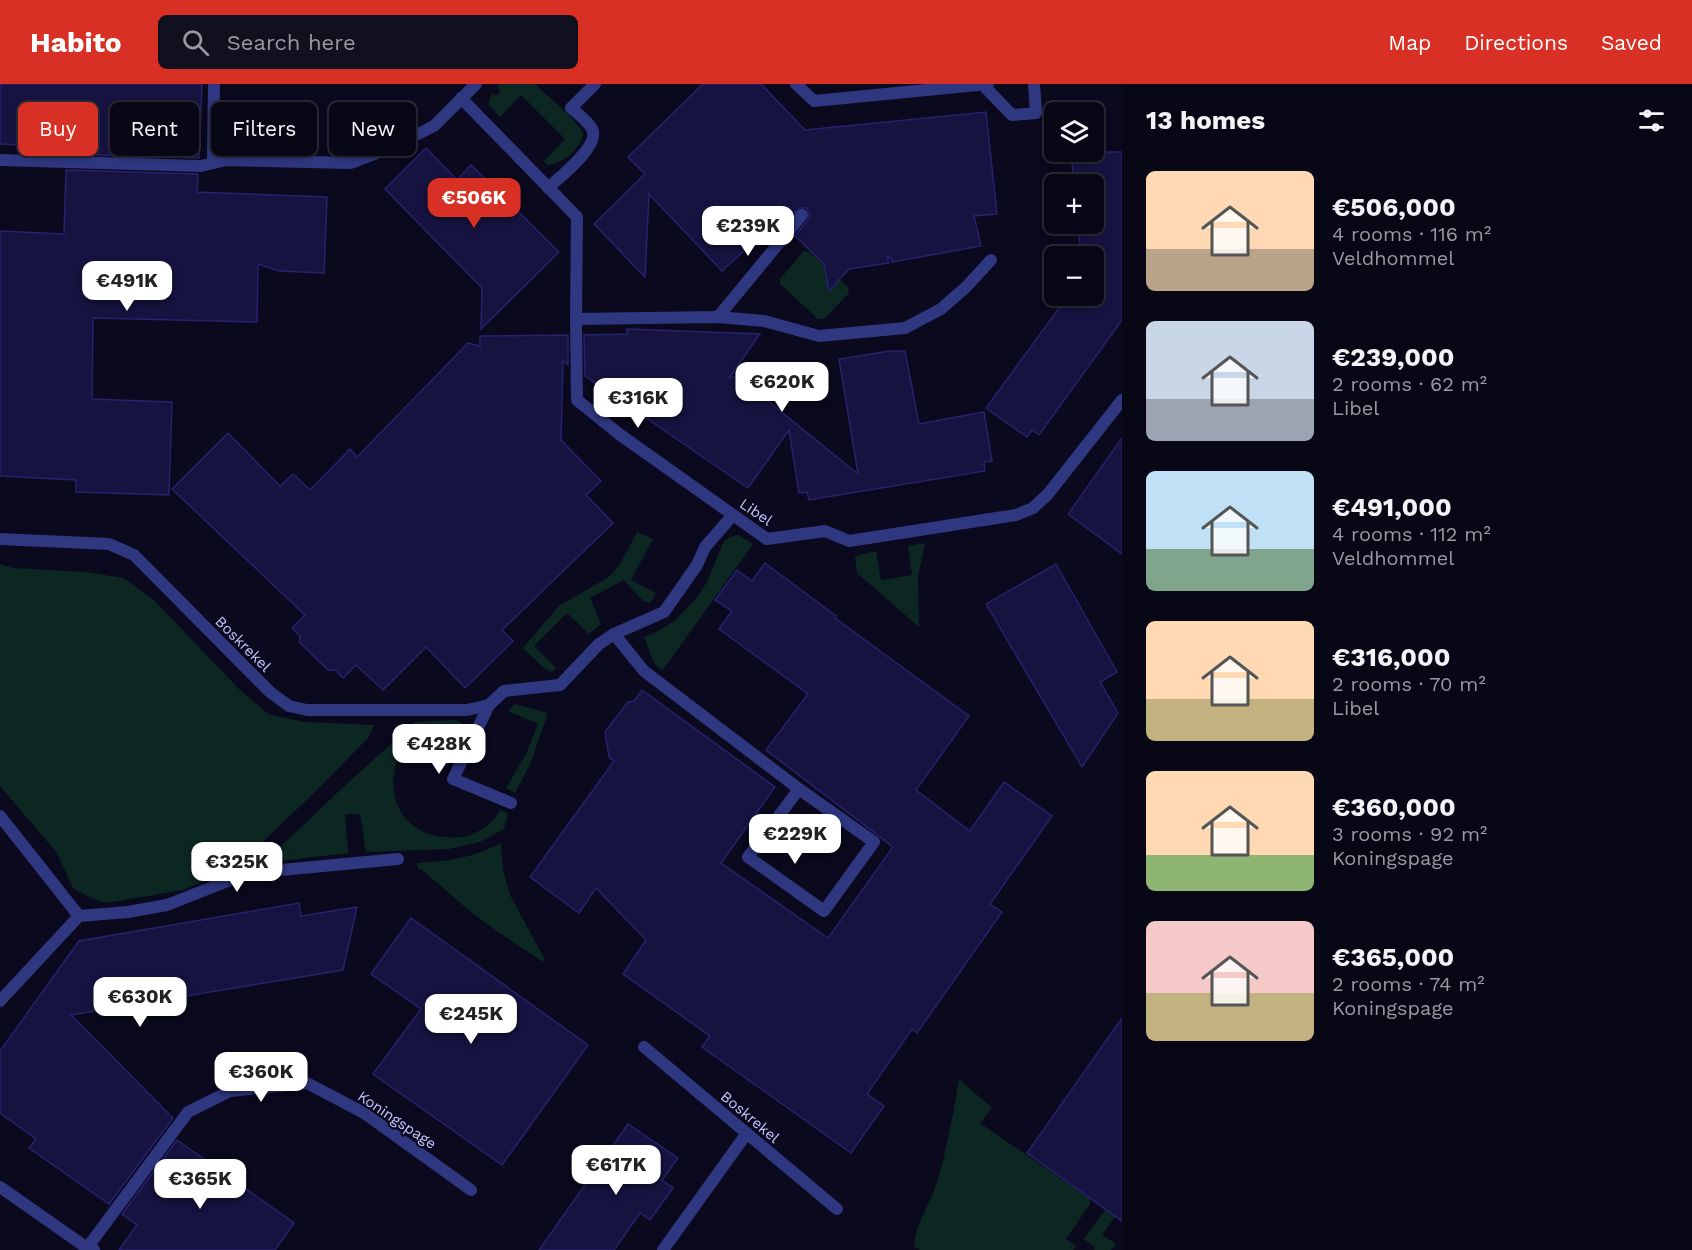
<!DOCTYPE html>
<meta charset="utf-8">
<style>
body{margin:0;font-family:"Work Sans",sans-serif;background:#11101f;color:#f1f3f6;height:100vh;display:flex;flex-direction:column;font-size:22px;white-space:nowrap}
*{box-sizing:border-box;margin:0}
p{font-size:20px;color:#9899a1}
.icon{flex:none;width:33px;height:33px;fill:none;stroke:currentColor;stroke-width:2;stroke-linecap:round;stroke-linejoin:round}
.map{position:relative;flex:1;overflow:hidden}
.panel{display:flex;flex-direction:column;background:#080716;width:570px}
.panel>*{flex:none}
.banner{position:absolute;left:18px;top:18px;width:570px;height:54px;display:flex;gap:12px}
.fabs{position:absolute;left:1044px;top:18px;display:grid;gap:12px}
.fabs a{display:grid;place-items:center;width:60px;height:60px;border-radius:9px;background:#080716;box-shadow:0 3px 9px #0003,0 0 0 2px #292835;font-size:30px}
.price{position:absolute;translate:-50% -51px;padding:0 14px;border-radius:12px;background:#fff;color:#222;font-size:20px;line-height:39px;filter:drop-shadow(0 2px 3px #0008)}
.price::after{content:'';position:absolute;left:50%;top:36px;width:18px;height:14px;margin-left:-9px;background:inherit;clip-path:polygon(0 0,100% 0,50% 100%)}
.price.selected{background:#d93025;color:#fff}
ul{padding:0;list-style:none}
li{display:flex;align-items:center;gap:18px;height:150px;padding:0 24px}
li span{display:grid;place-items:center;flex:none;width:168px;height:120px;border-radius:9px;color:#555}
li>.icon{margin-inline-start:auto}
span .icon{width:72px;height:72px;fill:#fffc;stroke-width:1}
li b{font-size:26px}
h2{display:flex;justify-content:space-between;align-items:center;height:72px;padding:0 24px;font-size:26px}
.pill{padding:0 21px;border-radius:9px;background:#080716;box-shadow:0 3px 9px #0003,0 0 0 2px #292835;font-size:21px;line-height:54px}
.pill.selected{background:#d93025;color:#fff}
header{display:flex;align-items:center;gap:36px;box-sizing:border-box;height:84px;padding:0 30px;background:#d93025;color:#fff}
header strong{font-size:28px}
nav{display:flex;gap:33px;margin-inline-start:auto;font-size:21px}
.search{width:420px;height:54px;background:#11101f;display:flex;align-items:center;gap:15px;box-sizing:border-box;padding:0 21px;border-radius:9px;color:#9899a1;font-size:22px}
main{display:flex;flex:1;min-height:0}
.map>svg:first-child{display:block}
.green{fill:#0c2722}
.building{fill:#161340;stroke:#27226e;stroke-width:1.5}
.lines{fill:none;stroke-linecap:round;stroke-linejoin:round}
.street{stroke:#2f3781;stroke-width:12}
.labels{text-anchor:middle;stroke-width:4.5;stroke-linejoin:round;paint-order:stroke}
.street-label{font-size:15px;fill:#c5c6ff;stroke:#0a091d}
</style>
<header>
<strong>Habito</strong>
<div class="search"><svg class="icon" aria-label="search" viewBox="0 0 24 24"><circle cx="10" cy="10" r="6"/><path d="M15 15l6 6"/></svg>Search here</div>
<nav><a>Map</a><a>Directions</a><a>Saved</a></nav>
</header>
<main>
<div class="map">
<svg width="1122" height="1166" viewBox="0 0 1122 1166">
<rect width="100%" height="100%" fill="#0a091d"/>
<!-- green -->
<g class="green">
<path d="M499,0H537L536,1C551,16 573,31 583,49C581,65 563,80 547,81L544,77L565,55L521,11L500,33L488,20L492,9L496,12L501,7L497,2Z"/>
<path d="M804,167L809,168L848,203L849,209L824,235H818L780,200V195Z"/>
<path d="M637,448L653,455L631,496L656,509L650,519L643,517L624,496L590,514L601,540L589,550L567,529L534,562L556,584L551,588L545,585L523,564L559,522L609,493L619,482Z"/>
<path d="M739,451L753,460L662,587L654,579L644,553L658,547L676,536L697,513L707,498L723,459L729,453Z"/>
<path d="M925,459L918,492L919,543L857,489L855,472L876,467L881,496L912,491L908,462Z"/>
<path d="M0,480L13,484L86,488L123,494L153,515L239,605L268,630L304,638L374,641L369,653L315,708L236,783L183,806L106,819L89,813L73,804L57,769L0,702Z"/>
<path d="M515,620L548,629L531,678L515,709L506,704L526,670L538,640L508,627Z"/>
<path d="M456,636L466,642L446,673L436,670L413,652C378,688 390,749 445,753C455,754 464,754 473,750C486,744 493,739 500,726L508,729L504,745L480,758L449,765L366,768L360,730H345L348,769L273,778L271,776V772L338,708L415,638Z"/>
<path d="M501,759L503,786L510,811L544,874L543,878C517,860 489,843 465,823C449,810 435,795 418,784L417,779C449,777 472,774 501,759Z"/>
<path d="M959,995L992,1024L980,1039L1090,1115V1120L1066,1155L1076,1162L1073,1166H920L914,1162C915,1141 930,1120 936,1101C947,1066 953,1031 959,995Z"/>
<path d="M1111,1117L1121,1125L1102,1151L1116,1160L1111,1166H1094L1095,1164L1084,1155Z"/>
</g>
<!-- building -->
<g class="building">
<path d="M0,0H202L199,74L66,70V63L0,60Z"/>
<path d="M703,0H761L805,46L986,28L997,130L974,132L981,162L892,178V175L887,172L889,179L849,185L829,207L824,180L795,152L810,133L807,124H799L784,140L778,135L722,187L649,110L645,193L594,140L645,90L628,73Z"/>
<path d="M426,64L457,96L471,81L559,168L481,245L482,204L385,105Z"/>
<path d="M1071,68H1122V236L1039,351L1032,346L1027,353L986,324L1068,212H1094V172H1081L1078,140H1094V100H1074Z"/>
<path d="M66,86L198,90L197,108L327,113L324,189L279,187L258,180L257,238L93,234L92,315L172,318L169,411L76,408V396L0,392V147L64,150Z"/>
<path d="M627,245L760,250L729,294L737,292L858,390L839,275L890,267H905L919,340L984,328L992,377L984,378L985,387L809,416L807,408L799,409L789,346L748,404L585,292L584,251L627,250Z"/>
<path d="M568,251V281L563,277L561,356L601,397L586,411L613,439L502,546L513,557L465,604L426,563L383,606L356,581L343,594L335,586H328L300,559V552L292,544L305,531L172,405L228,349L280,402L293,390L310,406L350,365L357,373L468,259L480,262V252Z"/>
<path d="M1122,354V470L1068,430Z"/>
<path d="M765,479L836,532L835,534L969,632L916,706L970,747L1004,698L1052,732L990,820L1002,828L917,949L912,945L867,1010L884,1022L851,1069L702,963L710,952L623,890L646,856L596,804L579,829L530,793L614,677L609,673L605,648L628,618L634,617L642,606L775,703L721,779L828,854L893,763L766,666L808,610L719,545L732,527L715,516L737,486L752,497Z"/>
<path d="M1056,480L1117,588L1100,598L1118,629L1082,683L986,520Z"/>
<path d="M299,819L301,832L357,823L343,886L71,931L173,1034L109,1120L29,1064L36,1055L0,1029V967L79,857Z"/>
<path d="M411,834L588,961L502,1081L373,990L421,925L371,890Z"/>
<path d="M1122,934V1137L1027,1069Z"/>
<path d="M628,1040L678,1074L662,1096L673,1104L650,1136L640,1129L614,1166H539Z"/>
<path d="M177,1056L294,1139L275,1166H119L137,1141L122,1130Z"/>
</g>
<g class="lines">
<!-- street -->
<g class="street">
<path d="M796,0L814,17L988,0"/>
<path d="M983,1L1012,31L1036,29L1034,0"/>
<path d="M461,14L577,133L576,235"/>
<path d="M0,76L201,82L226,76L351,79L388,65L434,42L476,0"/>
<path d="M213,78L214,0"/>
<path d="M548,104C560,93 601,61 592,45C588,37 578,30 571,24L595,0"/>
<path d="M991,176L966,203L941,225L905,244L819,252L764,237L718,233L576,235L577,316L619,350L767,455L825,447L849,457L1016,431L1033,424L1048,410L1122,316"/>
<path d="M718,233L802,131"/>
<path d="M0,455L109,460L134,471L270,608L289,622L307,626H467L489,621L504,607L560,601L599,560L614,550L664,528L697,481L705,463L733,431"/>
<path d="M614,550L644,587L799,705L874,758L824,827L748,773L799,705"/>
<path d="M489,621L453,695L511,719"/>
<path d="M0,732L79,832"/>
<path d="M79,832L128,828L167,821L248,789L398,775"/>
<path d="M0,917L79,832"/>
<path d="M644,963L837,1125"/>
<path d="M0,1103L87,1164L94,1166"/>
<path d="M87,1164L188,1028L230,1007L307,999L364,1029L471,1106"/>
<path d="M663,1166L747,1049"/>
</g>
</g>
<g class="labels">
<!-- street labels -->
<g class="street-label">
<text transform="translate(756 428) rotate(34)" y="5">Libel</text>
<text transform="translate(243 560) rotate(45)" y="5">Boskrekel</text>
<text transform="translate(750 1033) rotate(40)" y="5">Boskrekel</text>
<text transform="translate(397 1036) rotate(34)" y="5">Koningspage</text>
</g>
</g>
</svg>
<div class="fabs">
<a><svg class="icon" aria-label="layers" viewBox="0 0 24 24"><path d="M12 4l9 5-9 5-9-5zM3 14l9 5 9-5"/></svg></a>
<a>+</a>
<a>−</a>
</div>
<b class="price selected" style="left:474px;top:145px">€506K</b>
<b class="price" style="left:748px;top:173px">€239K</b>
<b class="price" style="left:127px;top:228px">€491K</b>
<b class="price" style="left:782px;top:329px">€620K</b>
<b class="price" style="left:638px;top:345px">€316K</b>
<b class="price" style="left:439px;top:691px">€428K</b>
<b class="price" style="left:795px;top:781px">€229K</b>
<b class="price" style="left:237px;top:809px">€325K</b>
<b class="price" style="left:140px;top:944px">€630K</b>
<b class="price" style="left:471px;top:961px">€245K</b>
<b class="price" style="left:261px;top:1019px">€360K</b>
<b class="price" style="left:616px;top:1112px">€617K</b>
<b class="price" style="left:200px;top:1126px">€365K</b>
<div class="banner">
<a class="pill selected">Buy</a>
<a class="pill">Rent</a>
<a class="pill">Filters</a>
<a class="pill">New</a>
</div>
</div>
<section class="panel">
<h2>13 homes<svg class="icon" aria-label="filters" viewBox="0 0 24 24"><path d="M4 7h16M4 17h16"/><circle cx="9" cy="7" r="2"/><circle cx="15" cy="17" r="2"/></svg></h2>
<ul>
<li><span style="background:linear-gradient(#ffd9b3 65%,#b9a48a 0)"><svg class="icon" aria-label="home" viewBox="0 0 24 24"><path d="M3 11l9-7 9 7M6 9v11h12V9"/></svg></span><div><b>€506,000</b><p>4 rooms · 116 m²</p><p>Veldhommel</p></div></li>
<li><span style="background:linear-gradient(#c9d6e8 65%,#9aa5b1 0)"><svg class="icon" aria-label="home" viewBox="0 0 24 24"><path d="M3 11l9-7 9 7M6 9v11h12V9"/></svg></span><div><b>€239,000</b><p>2 rooms · 62 m²</p><p>Libel</p></div></li>
<li><span style="background:linear-gradient(#bfe0f5 65%,#7fa58c 0)"><svg class="icon" aria-label="home" viewBox="0 0 24 24"><path d="M3 11l9-7 9 7M6 9v11h12V9"/></svg></span><div><b>€491,000</b><p>4 rooms · 112 m²</p><p>Veldhommel</p></div></li>
<li><span style="background:linear-gradient(#ffd9b3 65%,#c2b280 0)"><svg class="icon" aria-label="home" viewBox="0 0 24 24"><path d="M3 11l9-7 9 7M6 9v11h12V9"/></svg></span><div><b>€316,000</b><p>2 rooms · 70 m²</p><p>Libel</p></div></li>
<li><span style="background:linear-gradient(#ffd9b3 70%,#8fb573 0)"><svg class="icon" aria-label="home" viewBox="0 0 24 24"><path d="M3 11l9-7 9 7M6 9v11h12V9"/></svg></span><div><b>€360,000</b><p>3 rooms · 92 m²</p><p>Koningspage</p></div></li>
<li><span style="background:linear-gradient(#f6c9c9 60%,#c2b280 0)"><svg class="icon" aria-label="home" viewBox="0 0 24 24"><path d="M3 11l9-7 9 7M6 9v11h12V9"/></svg></span><div><b>€365,000</b><p>2 rooms · 74 m²</p><p>Koningspage</p></div></li>
</ul>
</section>
</main>
